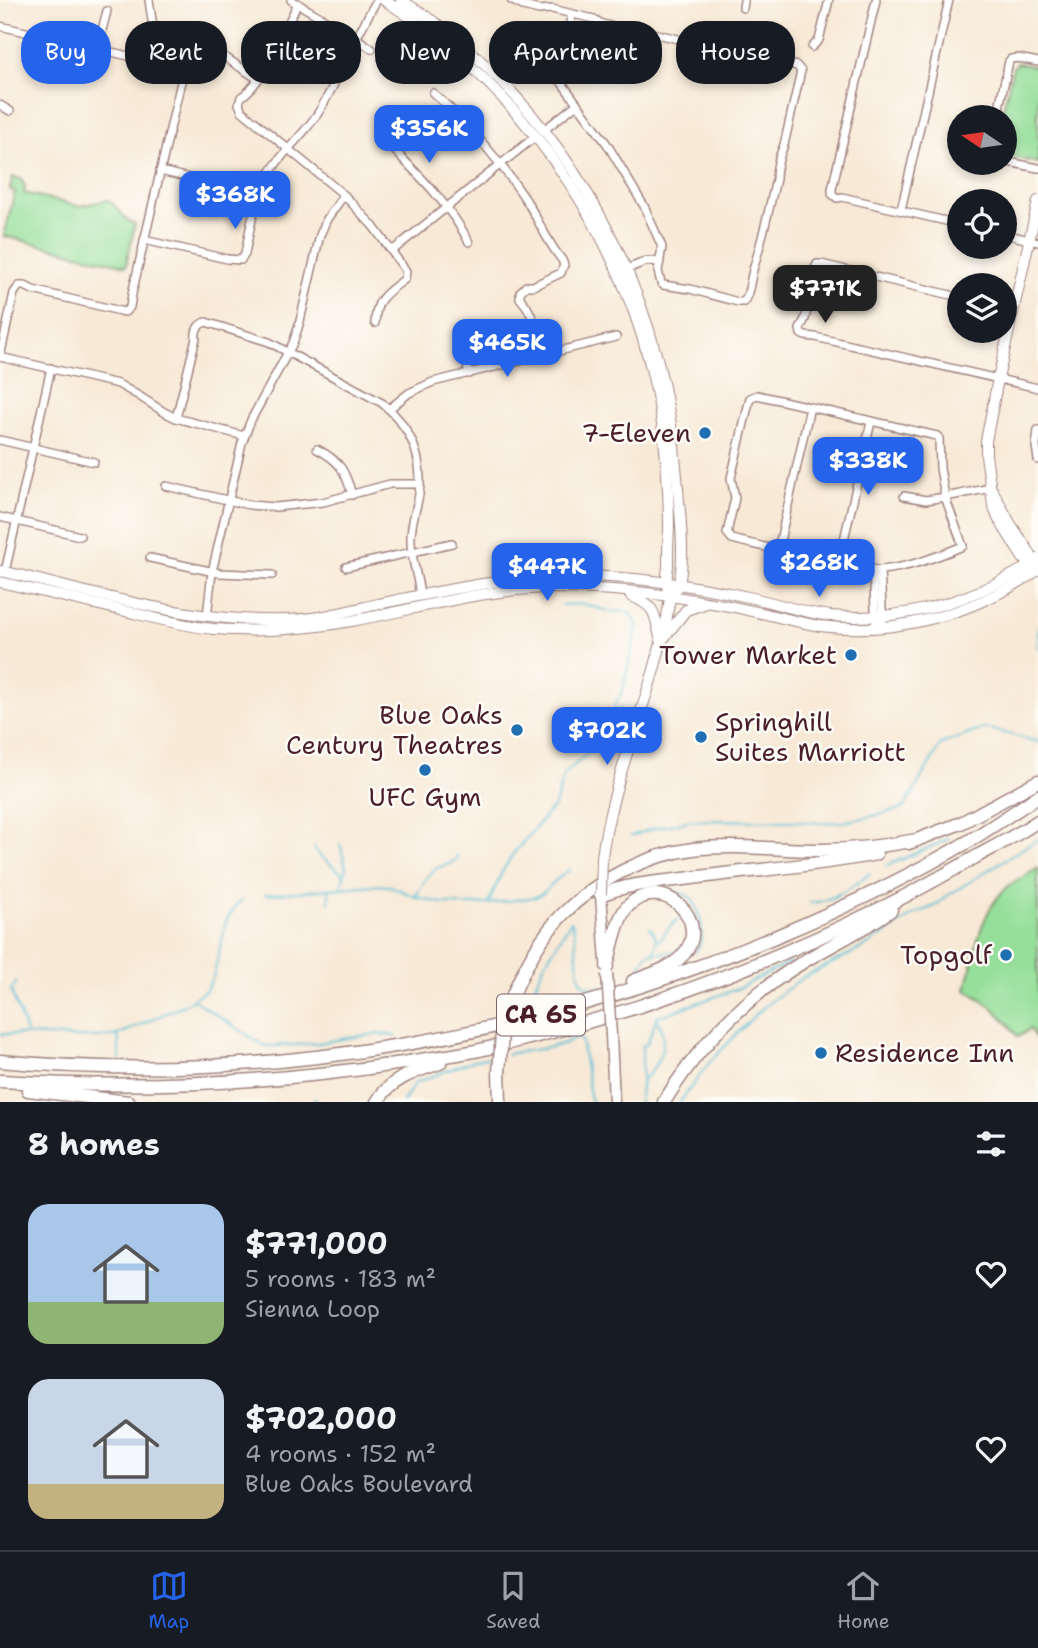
<!DOCTYPE html>
<meta charset="utf-8">
<style>
body{margin:0;font-family:"Shantell Sans",sans-serif;background:#242831;color:#f1f3f6;height:100vh;display:flex;flex-direction:column;font-size:26px;white-space:nowrap}
*{box-sizing:border-box;margin:0}
p{font-size:23px;color:#9ea1a6}
.icon{flex:none;width:38px;height:38px;fill:none;stroke:currentColor;stroke-width:2;stroke-linecap:round;stroke-linejoin:round}
.map{position:relative;height:1102px;overflow:hidden}
.drawer{display:flex;flex-direction:column;background:#171b24;flex:1}
.drawer>*{flex:none}
.hud{position:absolute;left:21px;top:21px;width:998px;height:63px;display:flex;gap:14px}
.needle{width:46px;rotate:283deg}
.buttons{position:absolute;left:947px;top:105px;display:grid;gap:14px}
.buttons a{display:grid;place-items:center;width:70px;height:70px;border-radius:50%;background:#171b24;box-shadow:0 4px 10px #0003;font-size:35px}
.price{position:absolute;translate:-50% -60px;padding:0 16px;border-radius:14px;background:#2563eb;color:#fff;font-size:23px;line-height:46px;filter:drop-shadow(0 2px 4px #0008)}
.price::after{content:'';position:absolute;left:50%;top:42px;width:21px;height:16px;margin-left:-10px;background:inherit;clip-path:polygon(0 0,100% 0,50% 100%)}
.price.current{background:#222;color:#fff}
ul{padding:0;list-style:none}
li{display:flex;align-items:center;gap:21px;height:175px;padding:0 28px}
li span{display:grid;place-items:center;flex:none;width:196px;height:140px;border-radius:21px;color:#555}
li>.icon{margin-inline-start:auto}
span .icon{width:84px;height:84px;fill:#fffc;stroke-width:1}
li b{font-size:30px}
h2{display:flex;justify-content:space-between;align-items:center;height:84px;padding:0 28px;font-size:30px}
.pill{padding:0 24px;border-radius:28px;background:#171b24;box-shadow:0 4px 10px #0003;font-size:24px;line-height:63px}
.pill.current{background:#2563eb;color:#fff}
.menu{display:flex;justify-content:space-around;align-items:center;height:98px;border-top:2px solid #363941;background:#171b24;font-size:19px;color:#9ea1a6}
.menu a{display:grid;justify-items:center;gap:4px}
.menu .current{color:#2563eb}
.map>svg:first-child{display:block}
.green{fill:#95df9a;stroke:#707f62;stroke-width:2}
.lines{fill:none;stroke-linecap:round;stroke-linejoin:round}
.stream{stroke:#58bdd6;stroke-width:2}
.street-casing{stroke:#a18480;stroke-width:10}
.secondary-casing{stroke:#a18480;stroke-width:12}
.primary-casing{stroke:#a18480;stroke-width:13}
.highway-casing{stroke:#a18480;stroke-width:15}
.street{stroke:#fff;stroke-width:7}
.secondary{stroke:#fff;stroke-width:10}
.primary{stroke:#fff;stroke-width:10}
.highway{stroke:#fff;stroke-width:12}
.secondary-bridge-casing{stroke:#a18480;stroke-width:12;stroke-linecap:butt}
.primary-bridge-casing{stroke:#a18480;stroke-width:13;stroke-linecap:butt}
.highway-bridge-casing{stroke:#a18480;stroke-width:15;stroke-linecap:butt}
.secondary-bridge{stroke:#fff;stroke-width:10}
.primary-bridge{stroke:#fff;stroke-width:10}
.highway-bridge{stroke:#fff;stroke-width:12}
.poi-dot{fill:#1f6fb2;stroke:#fdfcf7;stroke-width:2.5}
.labels{text-anchor:middle;stroke-width:5;stroke-linejoin:round;paint-order:stroke}
.shield{fill:#fdfcf7;stroke:#806168;stroke-width:2}
.shield-label{font-size:24px;font-weight:bold;fill:#4a1f2b}
.poi-label{font-size:26px;fill:#4a1f2b;stroke:#fdfcf7;text-anchor:end}
</style>
<div class="map">
<svg width="1038" height="1102" viewBox="0 0 1038 1102">
<rect width="100%" height="100%" fill="#fdfcf7"/>
<filter id="ink" filterUnits="userSpaceOnUse"><feTurbulence type="fractalNoise" baseFrequency=".0143" numOctaves="2"/><feDisplacementMap in="SourceGraphic" scale="14" xChannelSelector="R" yChannelSelector="G"/><feConvolveMatrix kernelMatrix="1 2 1 2 8 2 1 2 1" color-interpolation-filters="sRGB"/></filter>
<filter id="wash" filterUnits="userSpaceOnUse"><feTurbulence type="fractalNoise" baseFrequency=".00686" numOctaves="4" result="noise"/><feDisplacementMap in="SourceGraphic" scale="28" xChannelSelector="R" yChannelSelector="G"/><feGaussianBlur stdDeviation="1.57" result="paint"/><feColorMatrix in="noise" values="0 0 0 0 0 0 0 0 0 0 0 0 0 0 0 0 0 1.4 0 .05"/><feComposite in="paint" operator="in"/></filter>
<g filter="url(#wash)">
<rect width="100%" height="100%" fill="#f8e9d6"/>
<!-- green -->
<g class="green">
<path d="M1018,63L1038,67V163L1005,155L1004,117H1001L1013,67Z"/>
<path d="M13,177L21,179L25,186L24,193L79,206L108,200C120,207 122,221 135,224L126,266L4,236L15,191L10,190Z"/>
<path d="M1038,868V1042L1030,1029L1018,1037C1005,1017 987,1001 966,990C975,954 979,909 1010,885C1018,879 1029,874 1038,868Z"/>
</g>
<g class="lines">
<!-- stream -->
<g class="stream">
<path d="M1038,626V649"/>
<path d="M610,720L621,708"/>
<path d="M631,836L655,828L693,820L794,821L822,823L843,822L877,815L904,808L941,744L986,728L1038,742"/>
<path d="M340,844L346,868L341,887"/>
<path d="M314,847L318,854L344,875"/>
<path d="M886,866L949,839"/>
<path d="M329,890V903"/>
<path d="M663,890C673,892 686,892 693,900C700,916 708,937 695,952"/>
<path d="M265,895L373,885L390,886L416,897L441,903L466,905L488,904L535,897L542,894L555,881L570,869"/>
<path d="M416,896C421,887 428,873 437,868C444,864 451,866 457,858V855"/>
<path d="M810,903C831,902 855,886 870,873"/>
<path d="M488,904L502,872L513,854L555,805L564,774L592,750L600,738L623,689L637,627V624L630,613L623,611L612,612L583,604L562,605"/>
<path d="M659,940C669,932 667,925 680,919"/>
<path d="M653,953L673,952"/>
<path d="M637,973L647,954L653,953C658,942 658,937 650,928"/>
<path d="M17,982L11,990L26,1032"/>
<path d="M192,999L263,1045L267,1046C284,1046 301,1045 318,1043C338,1041 380,1029 396,1037"/>
<path d="M529,1000L545,963L571,921C579,936 574,976 584,984C589,988 595,987 601,987"/>
<path d="M657,1015V1017L737,989L790,962"/>
<path d="M0,1034C37,1034 75,1040 112,1036L118,1035L184,1005L206,990L214,975L226,921L236,905L242,900"/>
<path d="M118,1036L120,1059"/>
<path d="M507,1054C526,1050 547,1050 565,1043C572,1040 573,1037 581,1038L591,1102"/>
<path d="M642,1079L647,1077C663,1054 669,1045 657,1018"/>
<path d="M314,1098L318,1102"/>
<path d="M403,1102L415,1083L472,1061L495,1056"/>
<path d="M639,1102L642,1079V1046L647,1044L657,1018"/>
<path d="M680,1102L709,1063L753,1017L766,1005L802,978L866,946L915,914L935,906L947,896L1038,839"/>
</g>
</g>
</g>
<g filter="url(#ink)">
<g class="lines">
<defs>
<g id="street">
<path d="M291,0L350,34L372,49"/>
<path d="M511,0L523,6L539,10L552,9L594,19L602,24L619,28L627,27L691,42C704,49 716,48 730,51C753,55 775,61 797,66L801,71L784,145C779,157 776,166 776,179C769,210 762,240 753,270C750,281 750,293 744,302H738L690,289L663,285L661,283L658,271L662,247L644,206L607,144L559,79L558,73L572,14"/>
<path d="M876,0L832,189V194L837,198L842,197L959,224"/>
<path d="M298,3C285,28 264,83 241,97L239,104L242,111L344,195L373,226L406,271L405,279C386,294 376,297 375,323"/>
<path d="M743,8L744,0"/>
<path d="M0,26L167,65H176L183,69V73L132,294L130,307L125,312L120,311L33,290L25,286H19L14,293L0,357"/>
<path d="M812,47L819,40L829,0"/>
<path d="M97,49L107,11"/>
<path d="M223,56L258,79"/>
<path d="M146,60L153,27L149,0"/>
<path d="M433,93C469,124 499,160 526,200C538,219 547,242 562,260L564,265L561,273L533,286H526L520,292V298L527,307L538,329L546,355"/>
<path d="M0,105L10,111"/>
<path d="M997,117L1009,61L1011,59L1018,58L1038,62"/>
<path d="M544,130L577,104"/>
<path d="M388,144C419,175 449,204 469,242"/>
<path d="M1004,161L1038,168"/>
<path d="M160,171L190,178"/>
<path d="M901,210L949,0"/>
<path d="M1004,234L1038,242"/>
<path d="M144,240L227,259L241,260L245,254C251,223 256,189 276,164C290,145 308,130 320,110C341,74 356,35 377,0"/>
<path d="M392,251L536,136"/>
<path d="M627,269L647,261L660,262"/>
<path d="M959,297L821,264H817L815,268L805,319L800,329L801,334L805,336L815,337L1038,388"/>
<path d="M458,329L469,374"/>
<path d="M0,357L118,384L139,396L164,412L176,418L244,436"/>
<path d="M389,409L409,393L433,382L616,337"/>
<path d="M176,418L196,338C195,330 198,324 206,322L269,342L382,403C410,425 424,458 419,494C417,508 411,522 411,537C410,557 418,576 420,595"/>
<path d="M1038,430L1036,446L1038,460"/>
<path d="M0,440L94,462"/>
<path d="M317,449C340,461 345,470 352,495"/>
<path d="M166,486L249,505L276,507L323,502L390,484H420"/>
<path d="M904,496L926,500L945,497L963,546C936,557 908,568 880,570C849,571 819,561 790,553C770,548 751,544 732,539L727,533L735,498L731,478L750,398L757,395L937,436L939,438L940,468L945,497L991,488"/>
<path d="M0,517L80,536"/>
<path d="M778,550L810,407"/>
<path d="M150,558L219,573L272,575"/>
<path d="M838,566L871,422"/>
<path d="M346,567L452,543"/>
<path d="M873,569L876,628"/>
<path d="M880,570L883,627"/>
<path d="M5,572L51,368"/>
<path d="M207,616L212,572L242,443L251,420L293,343L299,325L320,235L327,219L344,195"/>
</g>
<g id="secondary">
<path d="M384,0C535,95 642,260 664,438C667,468 669,498 669,528C668,541 668,553 668,566C667,573 666,580 667,587"/>
<path d="M401,0C416,10 431,19 445,30C582,140 664,303 677,477C679,506 686,555 679,583C678,588 673,591 671,596C668,604 668,614 666,622C662,639 658,656 653,673C635,734 610,793 602,857"/>
<path d="M993,491L1010,523L1030,553L1035,566"/>
<path d="M1033,563L1023,558L998,518L993,505L986,455V441L998,379L1038,201"/>
<path d="M0,571C26,576 52,584 78,590C145,606 214,622 283,620C315,620 347,611 378,604C446,590 514,575 584,576C640,577 698,586 753,598C779,604 804,613 831,616C891,621 948,608 1001,581C1014,574 1027,568 1038,559"/>
<path d="M0,582C42,592 83,601 125,611C154,618 184,626 214,629C242,631 271,631 299,628C384,621 465,589 552,588C600,588 652,592 700,601C716,604 732,606 747,610C772,615 796,622 820,626C897,636 975,613 1038,570"/>
<path d="M631,596C658,607 654,615 661,641"/>
<path d="M664,638L686,610L704,604"/>
</g>
<g id="primary">
<path d="M601,895L606,961"/>
<path d="M611,1035L614,1102"/>
</g>
<g id="highway">
<path d="M909,843L961,823L1038,781"/>
<path d="M601,895C629,883 662,882 692,878C753,870 816,866 876,854"/>
<path d="M607,966C611,950 617,917 628,906C663,872 714,923 682,956C670,969 649,975 633,981"/>
<path d="M512,997C524,968 539,939 562,915C595,881 645,855 693,849C735,844 779,850 821,850C854,850 885,846 917,840"/>
<path d="M0,1061C264,1086 534,1037 777,936C844,908 911,876 974,838C995,825 1017,810 1038,796"/>
<path d="M499,1072L500,1102"/>
<path d="M0,1081C135,1089 270,1084 403,1063C430,1058 458,1055 484,1049C619,1018 751,972 875,911C912,894 946,874 981,854C1000,844 1020,833 1038,821"/>
<path d="M28,1090L129,1102"/>
<path d="M377,1102C391,1078 416,1071 440,1063"/>
<path d="M664,1102C699,1045 746,997 803,962C832,944 864,930 891,910"/>
</g>
</defs>
<!-- street casing -->
<use href="#street" class="street-casing"/>
<!-- secondary casing -->
<use href="#secondary" class="secondary-casing"/>
<!-- primary casing -->
<use href="#primary" class="primary-casing"/>
<!-- highway casing -->
<use href="#highway" class="highway-casing"/>
<!-- street -->
<use href="#street" class="street"/>
<!-- secondary -->
<use href="#secondary" class="secondary"/>
<!-- primary -->
<use href="#primary" class="primary"/>
<!-- highway -->
<use href="#highway" class="highway"/>
<defs>
<path id="secondary-bridge" d="M601,894L602,857"/>
<path id="primary-bridge" d="M607,974L611,1035"/>
<path id="highway-bridge" d="M499,1072L502,1034L512,997"/>
</defs>
<!-- secondary-bridge casing -->
<use href="#secondary-bridge" class="secondary-bridge-casing"/>
<!-- primary-bridge casing -->
<use href="#primary-bridge" class="primary-bridge-casing"/>
<!-- highway-bridge casing -->
<use href="#highway-bridge" class="highway-bridge-casing"/>
<!-- secondary-bridge -->
<use href="#secondary-bridge" class="secondary-bridge"/>
<!-- primary-bridge -->
<use href="#primary-bridge" class="primary-bridge"/>
<!-- highway-bridge -->
<use href="#highway-bridge" class="highway-bridge"/>
</g>
</g>
<!-- markers -->
<g class="poi-dot">
<circle cx="705" cy="433" r="7"/>
<circle cx="851" cy="655" r="7"/>
<circle cx="517" cy="730" r="7"/>
<circle cx="701" cy="737" r="7"/>
<circle cx="425" cy="770" r="7"/>
<circle cx="1006" cy="955" r="7"/>
<circle cx="821" cy="1053" r="7"/>
</g>
<g class="labels">
<!-- shield labels -->
<rect class="shield" x="497" y="994.5" width="88" height="41" rx="5"/>
<g class="shield-label">
<text x="541" y="1023">CA 65</text>
</g>
<!-- poi labels -->
<g class="poi-label">
<text x="691" y="442">7-Eleven</text>
<text x="837" y="664">Tower Market</text>
<text x="503" y="724">Blue Oaks<tspan x="503" dy="30">Century Theatres</tspan></text>
<text x="715" y="731" text-anchor="start">Springhill<tspan x="715" dy="30">Suites Marriott</tspan></text>
<text x="425" y="806" text-anchor="middle">UFC Gym</text>
<text x="992" y="964">Topgolf</text>
<text x="835" y="1062" text-anchor="start">Residence Inn</text>
</g>
</g>
</svg>
<div class="buttons">
<a><svg class="needle" viewBox="-14 -14 28 28"><path d="M0-13l5 13h-10z" fill="#e53935"/><path d="M0 13l5-13h-10z" fill="#9ea1a6"/></svg></a>
<a><svg class="icon" aria-label="locate" viewBox="0 0 24 24"><circle cx="12" cy="12" r="6"/><path d="M12 2v4M12 18v4M2 12h4M18 12h4"/></svg></a>
<a><svg class="icon" aria-label="layers" viewBox="0 0 24 24"><path d="M12 4l9 5-9 5-9-5zM3 14l9 5 9-5"/></svg></a>
</div>
<b class="price" style="left:429px;top:165px">$356K</b>
<b class="price" style="left:235px;top:231px">$368K</b>
<b class="price current" style="left:825px;top:325px">$771K</b>
<b class="price" style="left:507px;top:379px">$465K</b>
<b class="price" style="left:868px;top:497px">$338K</b>
<b class="price" style="left:819px;top:599px">$268K</b>
<b class="price" style="left:547px;top:603px">$447K</b>
<b class="price" style="left:607px;top:767px">$702K</b>
<div class="hud">
<a class="pill current">Buy</a>
<a class="pill">Rent</a>
<a class="pill">Filters</a>
<a class="pill">New</a>
<a class="pill">Apartment</a>
<a class="pill">House</a>
</div>
</div>
<section class="drawer">
<h2>8 homes<svg class="icon" aria-label="filters" viewBox="0 0 24 24"><path d="M4 7h16M4 17h16"/><circle cx="9" cy="7" r="2"/><circle cx="15" cy="17" r="2"/></svg></h2>
<ul>
<li><span style="background:linear-gradient(#a9c7e8 70%,#8fb573 0)"><svg class="icon" aria-label="home" viewBox="0 0 24 24"><path d="M3 11l9-7 9 7M6 9v11h12V9"/></svg></span><div><b>$771,000</b><p>5 rooms · 183 m²</p><p>Sienna Loop</p></div><svg class="icon" aria-label="heart" viewBox="0 0 24 24"><path d="M12 20l-8-8c-3-5 5-10 8-4 3-6 11-1 8 4z"/></svg></li>
<li><span style="background:linear-gradient(#c9d6e8 75%,#c2b280 0)"><svg class="icon" aria-label="home" viewBox="0 0 24 24"><path d="M3 11l9-7 9 7M6 9v11h12V9"/></svg></span><div><b>$702,000</b><p>4 rooms · 152 m²</p><p>Blue Oaks Boulevard</p></div><svg class="icon" aria-label="heart" viewBox="0 0 24 24"><path d="M12 20l-8-8c-3-5 5-10 8-4 3-6 11-1 8 4z"/></svg></li>
</ul>
</section>
<nav class="menu">
<a class="current"><svg class="icon" aria-label="map" viewBox="0 0 24 24"><path d="M3 6l6-2 6 2 6-2v14l-6 2-6-2-6 2zM9 4v14M15 6v14"/></svg>Map</a>
<a><svg class="icon" aria-label="saved" viewBox="0 0 24 24"><path d="M7 4h10v16l-5-4-5 4z"/></svg>Saved</a>
<a><svg class="icon" aria-label="home" viewBox="0 0 24 24"><path d="M3 11l9-7 9 7M6 9v11h12V9"/></svg>Home</a>
</nav>
